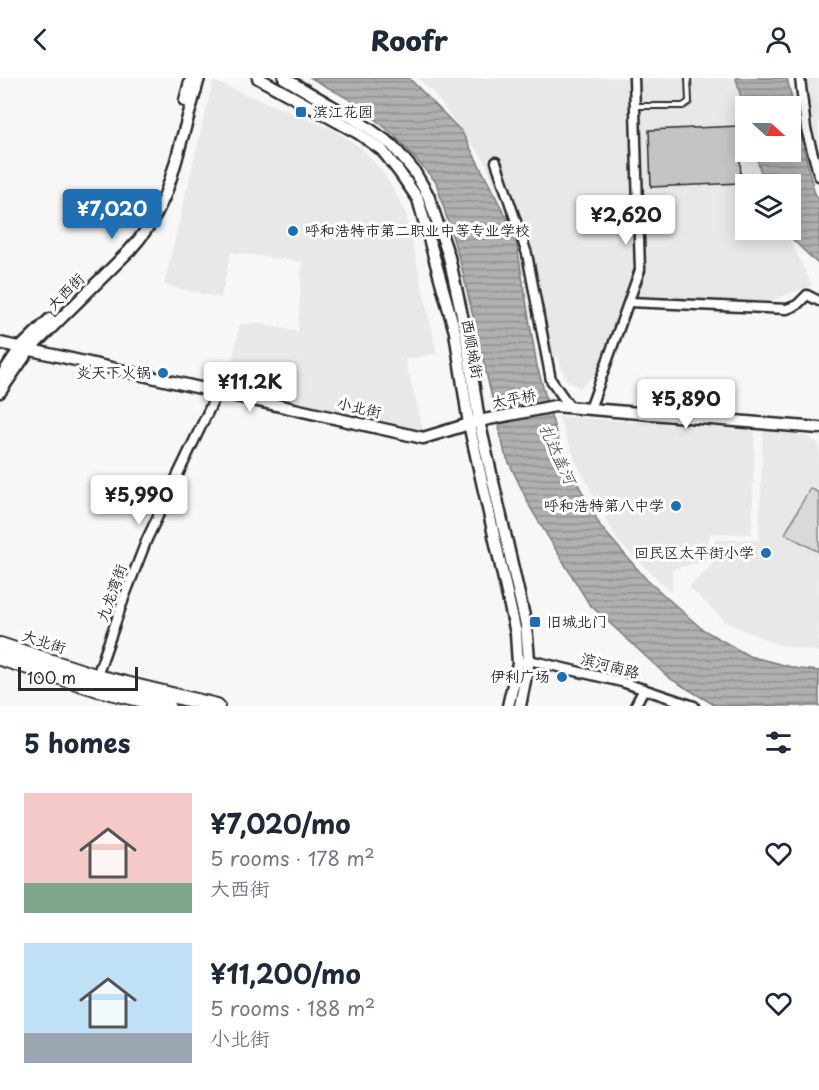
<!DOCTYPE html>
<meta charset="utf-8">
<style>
body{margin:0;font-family:"Playpen Sans","LXGW WenKai TC",sans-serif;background:#f6f6f7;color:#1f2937;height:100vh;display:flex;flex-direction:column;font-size:22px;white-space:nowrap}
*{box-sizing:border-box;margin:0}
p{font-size:20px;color:#747a83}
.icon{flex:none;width:33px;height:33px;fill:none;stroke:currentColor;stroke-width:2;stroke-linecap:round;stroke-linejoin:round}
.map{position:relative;height:628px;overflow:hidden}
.sheet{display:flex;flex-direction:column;background:#fff;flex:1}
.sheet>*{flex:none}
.needle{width:39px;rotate:111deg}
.buttons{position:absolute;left:735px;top:18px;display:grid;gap:12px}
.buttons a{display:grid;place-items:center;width:66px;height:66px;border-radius:0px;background:#fff;box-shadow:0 3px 15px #0003;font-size:30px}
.scale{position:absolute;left:18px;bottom:15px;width:120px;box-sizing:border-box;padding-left:6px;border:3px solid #2b2b2b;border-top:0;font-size:16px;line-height:21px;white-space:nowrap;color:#2b2b2b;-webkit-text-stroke:4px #fff;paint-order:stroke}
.price{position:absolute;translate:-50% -51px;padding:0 14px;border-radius:6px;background:#fff;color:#222;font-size:20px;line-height:39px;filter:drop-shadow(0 2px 3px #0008)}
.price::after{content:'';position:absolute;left:50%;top:36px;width:18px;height:14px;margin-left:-9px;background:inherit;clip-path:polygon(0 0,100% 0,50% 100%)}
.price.on{background:#1f6fb2;color:#fff}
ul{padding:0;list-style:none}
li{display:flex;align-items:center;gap:18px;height:150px;padding:0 24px}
li span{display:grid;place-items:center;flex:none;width:168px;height:120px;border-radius:0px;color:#555}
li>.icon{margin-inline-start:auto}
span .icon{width:72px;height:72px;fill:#fffc;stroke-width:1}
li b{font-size:26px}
h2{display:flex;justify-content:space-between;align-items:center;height:72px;padding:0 24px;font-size:26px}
header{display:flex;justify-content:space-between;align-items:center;height:78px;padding:0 24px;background:#fff;font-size:27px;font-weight:800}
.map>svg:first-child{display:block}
.built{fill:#e8e8e8}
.grass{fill:#d9d9d9;stroke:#828282;stroke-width:1.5}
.water{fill:url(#water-rules);stroke:#7b7b7b;stroke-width:1.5}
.building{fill:#c4c4c4;stroke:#2b2b2b;stroke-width:1.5}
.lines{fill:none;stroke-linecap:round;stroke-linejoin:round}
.service-casing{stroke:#2b2b2b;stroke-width:8}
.minor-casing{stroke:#2b2b2b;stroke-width:13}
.tertiary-casing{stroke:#2b2b2b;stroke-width:15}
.secondary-casing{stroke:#2b2b2b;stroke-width:15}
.trunk-casing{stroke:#2b2b2b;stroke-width:18}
.service{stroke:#fff;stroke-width:4}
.minor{stroke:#fff;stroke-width:8}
.tertiary{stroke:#fff;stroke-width:10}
.secondary{stroke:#fff;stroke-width:10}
.trunk{stroke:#fff;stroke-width:14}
.poi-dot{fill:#1f6fb2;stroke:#fff;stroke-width:2}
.labels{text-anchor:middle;stroke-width:6;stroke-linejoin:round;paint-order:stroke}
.poi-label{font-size:15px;fill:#2b2b2b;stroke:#fff;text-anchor:end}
.street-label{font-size:15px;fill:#2b2b2b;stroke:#fff}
.water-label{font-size:16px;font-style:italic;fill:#5a5a5a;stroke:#fff}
</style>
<header><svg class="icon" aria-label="back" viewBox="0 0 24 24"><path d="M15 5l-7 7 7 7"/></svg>Roofr<svg class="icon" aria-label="person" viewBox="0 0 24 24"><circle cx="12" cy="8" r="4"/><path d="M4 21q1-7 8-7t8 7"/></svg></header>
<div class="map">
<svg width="819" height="628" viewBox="0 0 819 628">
<defs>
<pattern id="water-rules" width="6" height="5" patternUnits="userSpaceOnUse" patternTransform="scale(1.5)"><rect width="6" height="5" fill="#b0b0b0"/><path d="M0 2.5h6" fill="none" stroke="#8f8f8f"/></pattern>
</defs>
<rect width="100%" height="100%" fill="#f7f7f7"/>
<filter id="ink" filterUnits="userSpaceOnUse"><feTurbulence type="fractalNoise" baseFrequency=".0167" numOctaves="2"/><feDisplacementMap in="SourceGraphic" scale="12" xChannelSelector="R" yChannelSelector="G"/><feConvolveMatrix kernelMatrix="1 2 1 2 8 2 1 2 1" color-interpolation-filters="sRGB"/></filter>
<g filter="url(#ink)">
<!-- built -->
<g class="built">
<path d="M418,0H736L745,37L746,74H755L764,106H746V152H785L812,207L754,229L635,220V198L597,295L580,310L565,301L558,278L543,282L518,158L484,82L434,16Z"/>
<path d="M806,0H819V69L808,28Z"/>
<path d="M213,3L332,51L360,69L381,91L405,132L437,275L405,282L424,353L227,307L240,246L260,245L298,254L302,184L231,174L221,220L164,207Z"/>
<path d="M558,338L755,353L752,456L710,455L705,484L672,491V515L618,464L576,384Z"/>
<path d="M763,353H796L819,366V574L776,566L727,545L689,509L711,488L715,462H759Z"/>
</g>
<!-- grass -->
<path class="grass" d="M810,410L819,415V474L785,456Z"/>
<!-- water -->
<g class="water">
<path d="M311,0H409L462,54L515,156L537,288L562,376L601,449L647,502L702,551L749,578L799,591L819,593V628H716L669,600L589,526L531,431L505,376L461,187L436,104L394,57L354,24Z"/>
<path d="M736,0H787L814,113L819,123V187L792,161L786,152H790V106H764L755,74H790V28H746L745,36Z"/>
</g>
<!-- building -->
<path class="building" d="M739,48L741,105L651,109L649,52Z"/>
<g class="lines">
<defs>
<path id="service" d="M635,28H683L689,24L688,0"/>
<g id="minor">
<path d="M800,0L806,51L819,98"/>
<path d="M496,84L527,176L551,302L570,329"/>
<path d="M629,224L787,231L797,227L807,217L819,223"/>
<path d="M590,331L640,192L634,0"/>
<path d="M524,584L529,582L622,604L694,628"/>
<path d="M97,598L124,520L147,461L218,313"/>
<path d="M635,628L644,611"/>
</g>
<path id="tertiary" d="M0,265L423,360L479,343L555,328L819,350"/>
<g id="secondary">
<path d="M258,0L358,55L382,72L400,95L418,121L455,254L469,346L516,555L518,586L508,628"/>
<path d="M284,0L364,47L392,67L414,93L428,117L449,179L465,251L479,343L526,547L529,582L520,628"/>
<path d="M185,23L191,0"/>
<path d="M0,300L20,270L50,241"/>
<path d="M0,314L29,272L129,173C161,139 170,107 181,64C187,43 193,21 199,0"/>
</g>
<g id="trunk">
<path d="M0,567L101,600L217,628"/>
<path d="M0,580L98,611L168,628"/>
</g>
</defs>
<!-- service casing -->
<use href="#service" class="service-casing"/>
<!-- minor casing -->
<use href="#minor" class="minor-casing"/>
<!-- tertiary casing -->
<use href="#tertiary" class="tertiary-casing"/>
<!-- secondary casing -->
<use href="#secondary" class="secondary-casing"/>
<!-- trunk casing -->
<use href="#trunk" class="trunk-casing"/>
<!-- service -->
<use href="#service" class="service"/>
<!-- minor -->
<use href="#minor" class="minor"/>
<!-- tertiary -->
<use href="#tertiary" class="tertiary"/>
<!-- secondary -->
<use href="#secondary" class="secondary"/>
<!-- trunk -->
<use href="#trunk" class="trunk"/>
</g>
</g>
<!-- markers -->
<g class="poi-dot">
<rect x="295" y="28" width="12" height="12" rx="3"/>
<circle cx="293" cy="153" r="6"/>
<circle cx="163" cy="295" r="6"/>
<circle cx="676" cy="428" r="6"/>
<circle cx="766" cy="475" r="6"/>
<rect x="529" y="538" width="12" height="12" rx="3"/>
<circle cx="562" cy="599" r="6"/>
</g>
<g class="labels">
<!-- poi labels -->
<g class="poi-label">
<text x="313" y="39" text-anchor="start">滨江花园</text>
<text x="305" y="158" text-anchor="start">呼和浩特市第二职业中等专业学校</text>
<text x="151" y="300">炎天下火锅</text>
<text x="664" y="433">呼和浩特第八中学</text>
<text x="754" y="480">回民区太平街小学</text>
<text x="547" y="549" text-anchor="start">旧城北门</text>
<text x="550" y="604">伊利广场</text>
</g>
<!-- street labels -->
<g class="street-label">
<text transform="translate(66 214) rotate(-45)" y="5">大西街</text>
<text transform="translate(472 271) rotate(80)" y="5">西顺城街</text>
<text transform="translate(514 321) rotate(-11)" y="5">太平桥</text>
<text transform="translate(359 330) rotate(13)" y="5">小北街</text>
<text transform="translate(112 515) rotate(-70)" y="5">九龙湾街</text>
<text transform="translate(44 564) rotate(18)" y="5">大北街</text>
<text transform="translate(610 588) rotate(15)" y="5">滨河南路</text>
</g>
<!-- water labels -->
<g class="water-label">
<text transform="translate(558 376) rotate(65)" y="6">扎达盖河</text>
</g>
</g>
</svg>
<div class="buttons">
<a><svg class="needle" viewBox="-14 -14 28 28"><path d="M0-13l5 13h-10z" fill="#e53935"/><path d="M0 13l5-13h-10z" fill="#747a83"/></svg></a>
<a><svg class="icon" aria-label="layers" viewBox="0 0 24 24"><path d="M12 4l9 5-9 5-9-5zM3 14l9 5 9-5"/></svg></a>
</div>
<div class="scale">100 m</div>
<b class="price on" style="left:112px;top:162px">¥7,020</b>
<b class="price" style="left:626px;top:168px">¥2,620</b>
<b class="price" style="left:250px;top:335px">¥11.2K</b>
<b class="price" style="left:686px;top:352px">¥5,890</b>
<b class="price" style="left:139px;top:448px">¥5,990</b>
</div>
<section class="sheet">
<h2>5 homes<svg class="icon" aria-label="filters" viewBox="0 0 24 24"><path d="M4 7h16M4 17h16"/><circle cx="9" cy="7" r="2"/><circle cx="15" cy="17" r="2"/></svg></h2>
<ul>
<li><span style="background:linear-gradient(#f6c9c9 75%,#7fa58c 0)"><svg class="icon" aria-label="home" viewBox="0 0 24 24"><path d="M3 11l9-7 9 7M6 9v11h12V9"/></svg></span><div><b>¥7,020/mo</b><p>5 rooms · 178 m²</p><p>大西街</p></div><svg class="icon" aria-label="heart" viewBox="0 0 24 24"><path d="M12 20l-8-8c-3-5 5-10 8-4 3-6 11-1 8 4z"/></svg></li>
<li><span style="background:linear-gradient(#bfe0f5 75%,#9aa5b1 0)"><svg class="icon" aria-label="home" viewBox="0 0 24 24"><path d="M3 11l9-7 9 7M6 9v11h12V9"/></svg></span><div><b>¥11,200/mo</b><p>5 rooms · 188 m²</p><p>小北街</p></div><svg class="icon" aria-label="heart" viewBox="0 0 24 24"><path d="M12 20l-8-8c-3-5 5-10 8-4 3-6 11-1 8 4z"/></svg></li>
</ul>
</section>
